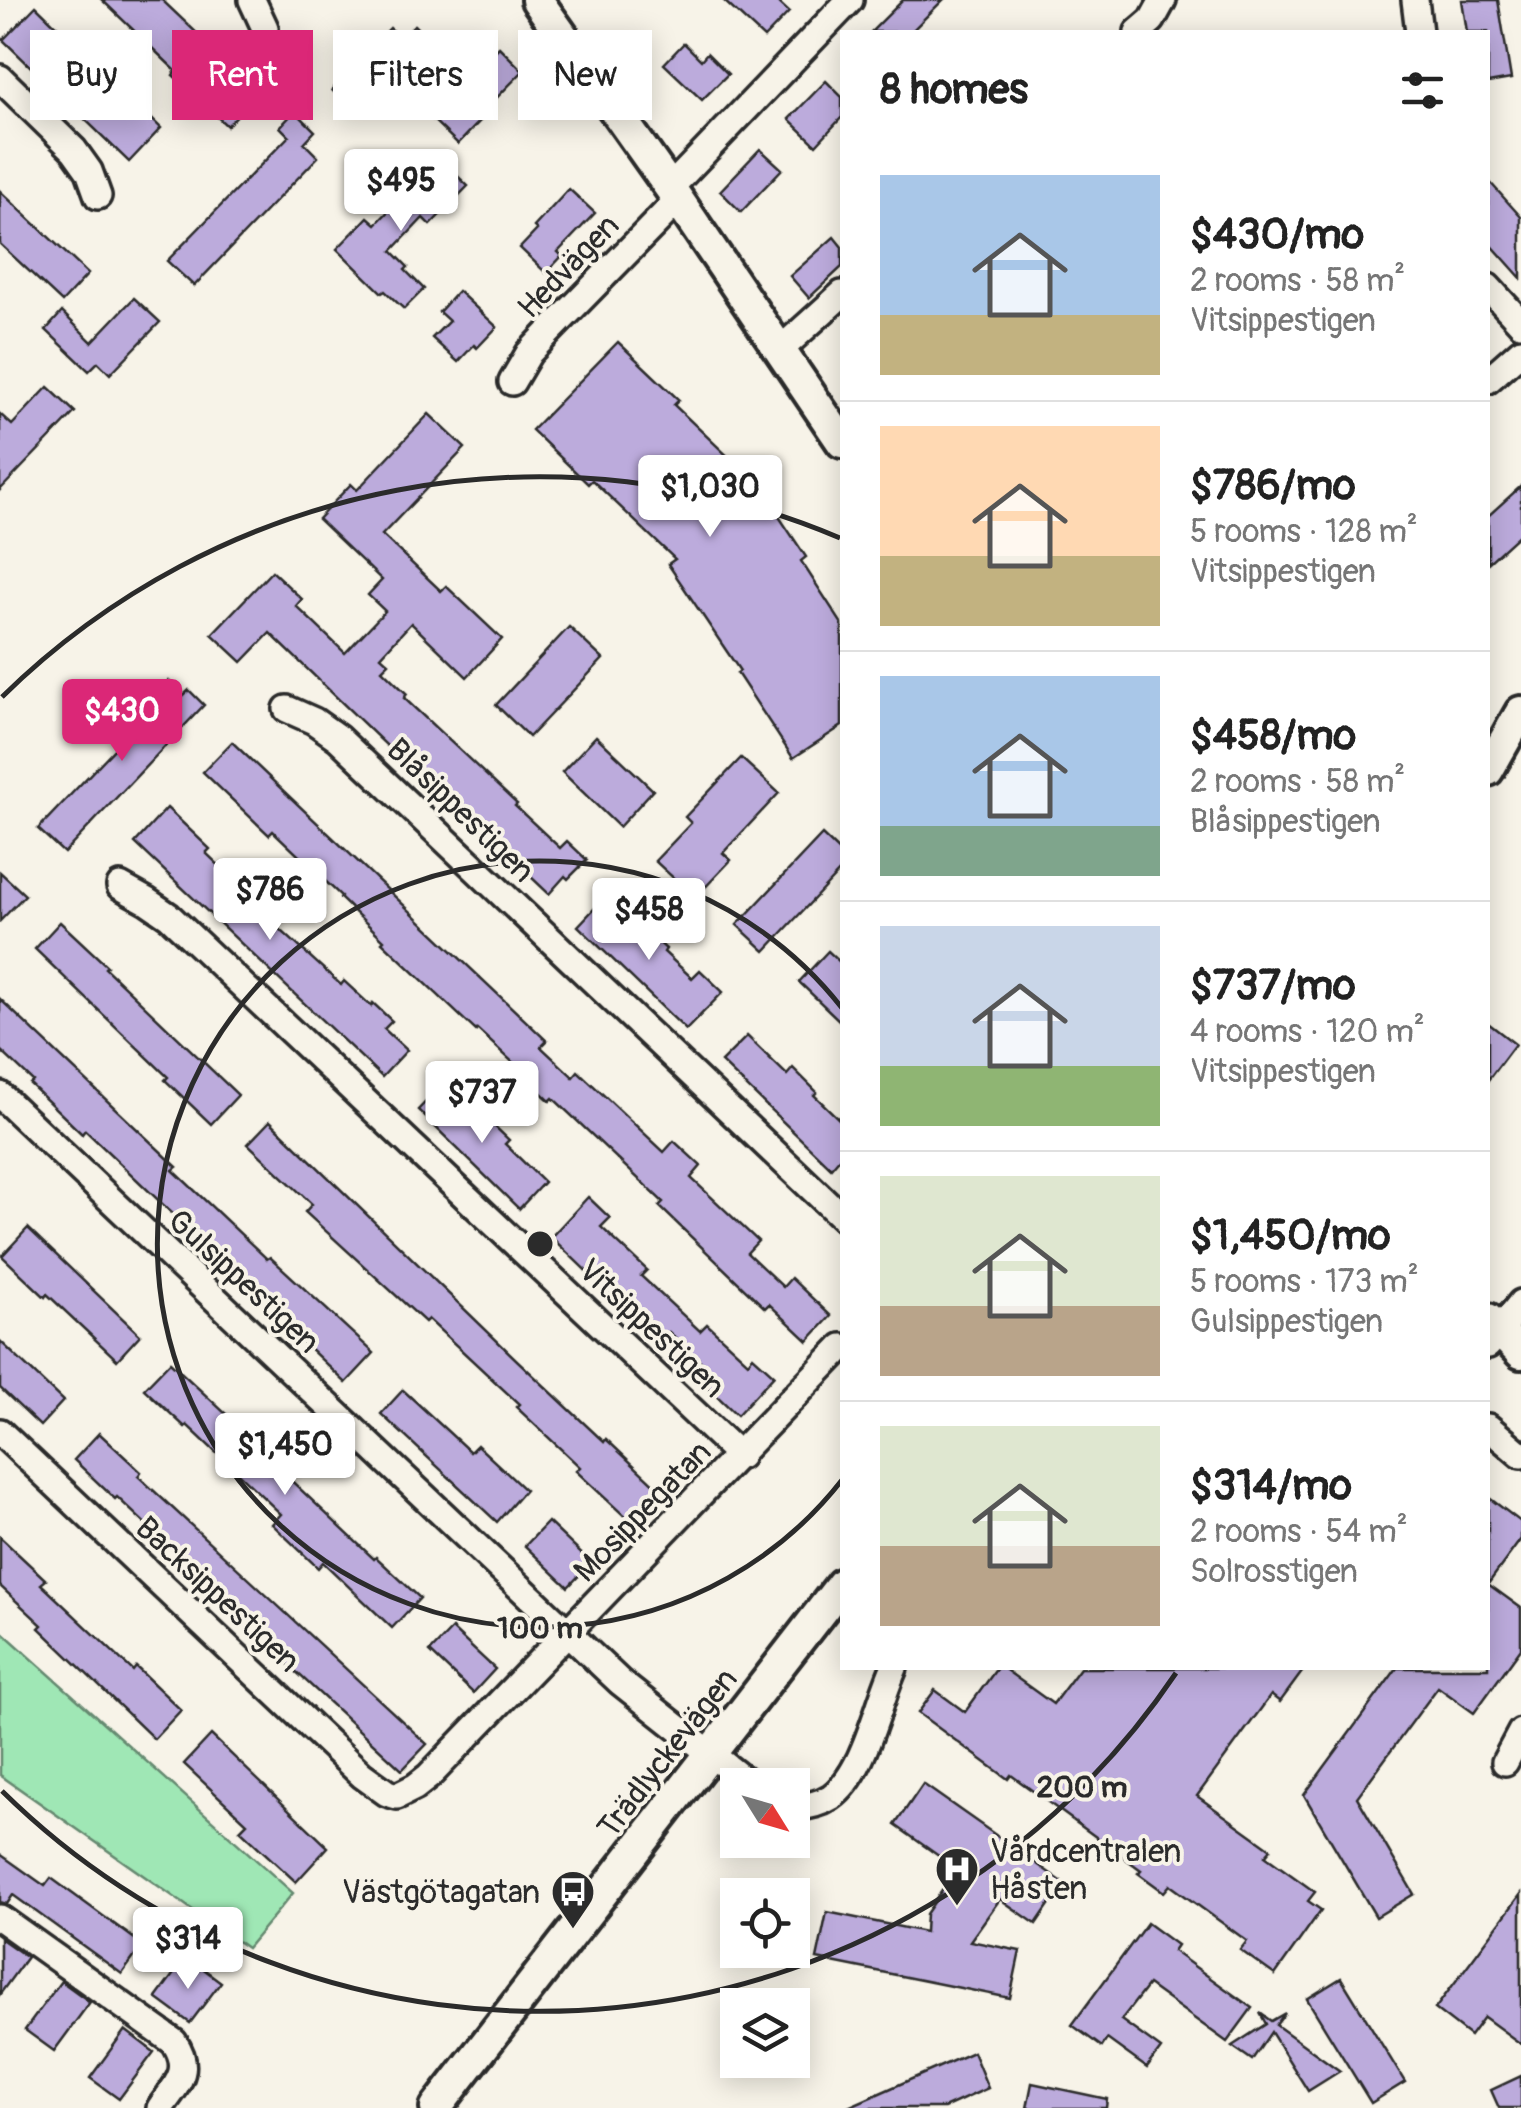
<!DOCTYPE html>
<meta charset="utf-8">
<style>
body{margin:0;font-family:Pangolin,sans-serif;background:#f6f6f6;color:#222;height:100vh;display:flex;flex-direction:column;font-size:38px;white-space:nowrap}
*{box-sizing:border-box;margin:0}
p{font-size:32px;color:#767676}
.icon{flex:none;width:55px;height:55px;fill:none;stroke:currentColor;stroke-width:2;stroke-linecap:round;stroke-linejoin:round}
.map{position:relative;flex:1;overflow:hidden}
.side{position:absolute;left:840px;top:30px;width:650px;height:1640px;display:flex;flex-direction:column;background:#fff;border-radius:0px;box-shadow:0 5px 25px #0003}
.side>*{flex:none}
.hud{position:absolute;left:30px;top:30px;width:660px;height:90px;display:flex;gap:20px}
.needle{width:65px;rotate:127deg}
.controls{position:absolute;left:720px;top:1768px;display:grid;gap:20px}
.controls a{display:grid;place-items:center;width:90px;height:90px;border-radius:0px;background:#fff;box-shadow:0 5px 25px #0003;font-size:50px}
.price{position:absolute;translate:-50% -85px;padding:0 22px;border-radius:10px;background:#fff;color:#222;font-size:32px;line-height:65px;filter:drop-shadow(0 2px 5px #0008)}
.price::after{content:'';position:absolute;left:50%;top:60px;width:30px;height:22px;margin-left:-15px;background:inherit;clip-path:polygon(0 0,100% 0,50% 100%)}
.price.current{background:#db2777;color:#fff}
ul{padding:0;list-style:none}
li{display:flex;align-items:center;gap:30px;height:250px;padding:0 40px}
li+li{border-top:2px solid #e0e0e0}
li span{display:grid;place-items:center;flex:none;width:280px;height:200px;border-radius:0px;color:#555}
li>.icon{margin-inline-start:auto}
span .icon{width:120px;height:120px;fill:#fffc;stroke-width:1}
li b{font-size:42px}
h2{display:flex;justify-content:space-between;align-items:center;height:120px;padding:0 40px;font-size:42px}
.pill{padding:0 35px;border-radius:0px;background:#fff;box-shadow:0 5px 25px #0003;font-size:35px;line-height:90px}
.pill.current{background:#db2777;color:#fff}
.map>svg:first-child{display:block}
.green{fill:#9fe7b5;stroke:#658970;stroke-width:2.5}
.building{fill:#bcabdc;stroke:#2b2b2b;stroke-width:2.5}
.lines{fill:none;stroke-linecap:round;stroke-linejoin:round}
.minor-casing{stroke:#2b2b2b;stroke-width:32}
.tertiary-casing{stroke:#2b2b2b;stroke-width:38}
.minor{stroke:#f7f3e8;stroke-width:25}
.tertiary{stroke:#f7f3e8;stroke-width:30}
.ring{fill:none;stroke:#2b2b2b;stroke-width:5}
.labels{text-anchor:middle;stroke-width:8;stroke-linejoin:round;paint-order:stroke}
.street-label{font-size:32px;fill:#2b2b2b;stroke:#f7f3e8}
.poi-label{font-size:32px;fill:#2b2b2b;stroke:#f7f3e8;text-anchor:start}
.centre{fill:#2b2b2b;stroke:#f7f3e8;stroke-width:5}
.ring-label{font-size:30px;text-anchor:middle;font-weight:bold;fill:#2b2b2b;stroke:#f7f3e8;stroke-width:8;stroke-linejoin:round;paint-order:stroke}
</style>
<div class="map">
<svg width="1521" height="2108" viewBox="0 0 1521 2108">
<rect width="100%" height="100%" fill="#f7f3e8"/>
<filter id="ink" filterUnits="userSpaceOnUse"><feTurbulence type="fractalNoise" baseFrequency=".01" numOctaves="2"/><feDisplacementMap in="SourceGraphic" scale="20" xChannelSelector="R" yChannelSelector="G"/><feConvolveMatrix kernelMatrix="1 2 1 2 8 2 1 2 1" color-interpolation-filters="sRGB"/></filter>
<g filter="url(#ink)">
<!-- green -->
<path class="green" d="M0,1630L293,1893L247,1948L0,1775Z"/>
<!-- building -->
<g class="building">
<path d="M102,0H162L259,92L227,126L173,75L176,71Z"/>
<path d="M723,0H776L789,12L764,38Z"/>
<path d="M903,0H943L911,32H871Z"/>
<path d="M1462,0H1498L1511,79L1488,83V32H1467Z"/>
<path d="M36,6L161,128L129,162L3,40Z"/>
<path d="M414,25L429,40L356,114L332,90L344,77L343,76L390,28L401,39Z"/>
<path d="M684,43L701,60L707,53L728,74L702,100L664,64Z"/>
<path d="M499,47L523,71L477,118L480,121L458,144L430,117Z"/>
<path d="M826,81L842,97V117L816,145L789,119Z"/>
<path d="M295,111L315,131L304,143L318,157L194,286L167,261L289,136L280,127Z"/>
<path d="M760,149L782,169L741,212L720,191Z"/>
<path d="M443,162L468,186L430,225L423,218L392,251L408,267L405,270L424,289L404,309L385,291L382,293L337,249L368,217L376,224L428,170L431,173Z"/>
<path d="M1488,180L1521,217V278L1488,241Z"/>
<path d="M569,189L595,213L558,252L562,256L546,273L520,248L537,230L534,227Z"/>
<path d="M0,191L88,274L62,302L0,244Z"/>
<path d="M834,237L842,247V267L809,298L790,276Z"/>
<path d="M458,291L497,327L477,348L474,345L458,362L432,338L449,321L439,312Z"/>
<path d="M134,298L160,322L110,374L98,362L89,371L46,330L62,312L92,342Z"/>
<path d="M618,342L679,400L674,405L758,485L806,557L801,561L842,624V726L793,758L737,673L740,671L668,564L675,559L592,480L588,484L532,430Z"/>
<path d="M48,387L75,412L0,490V414L12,425Z"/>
<path d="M429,414L465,448L382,535L441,591L446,586L502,639L467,677L411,623L381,656L389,663L382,670L407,694L404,698L517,804L515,806L560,848L567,841L587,860L568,879L565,876L549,894L511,858L513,855L471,815L468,818L418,770L415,773L270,633L242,662L212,634L272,571L302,599L296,606L345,653L385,611L368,595L382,580L318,519L351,484L357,490Z"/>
<path d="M1521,486V533L1488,563V516Z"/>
<path d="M569,627L603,659L529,737L496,705Z"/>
<path d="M169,681L184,695L189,690L204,705L64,853L38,829L117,746L112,741Z"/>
<path d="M596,736L653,790L619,827L562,772Z"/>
<path d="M232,742L547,1041L541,1047L573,1077L578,1071L664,1152L674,1141L701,1166L691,1178L758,1241L747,1253L783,1287L791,1278L831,1316L808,1341L769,1304L765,1308L742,1286L659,1206L663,1202L553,1098L550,1101L518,1071L520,1069L477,1029L476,1031L382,942L384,940L340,898L341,896L273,831L269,835L203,772Z"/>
<path d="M741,758L779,793L723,853L731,860L695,898L655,861L691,823L685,817Z"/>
<path d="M167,808L210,849L206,853L229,875L225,879L341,985L344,981L371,1006L373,1003L392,1021L384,1029L407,1050L382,1077L135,843Z"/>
<path d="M822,835L842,854V869L765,951L737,925Z"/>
<path d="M0,872L25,895L0,921Z"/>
<path d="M608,894L666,949L664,952L692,978L700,970L723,992L686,1030L578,926Z"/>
<path d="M60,922L107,966L105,968L238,1095L211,1124L165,1080L168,1077L35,949Z"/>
<path d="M828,951L842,964V1023L799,982Z"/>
<path d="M0,999L177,1167L173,1170L267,1259L270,1257L374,1353L346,1383L243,1285L245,1283L85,1130L82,1134L30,1084L33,1081L0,1050Z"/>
<path d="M1488,1023L1515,1044L1488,1080Z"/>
<path d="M747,1036L787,1075L793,1068L817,1092L814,1095L842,1122V1155L831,1168L721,1062Z"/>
<path d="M442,1085L481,1122L485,1117L509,1140L505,1144L544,1182L519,1209L418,1110Z"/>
<path d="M270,1121L518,1361L604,1442L606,1439L662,1492L632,1523L576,1471L580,1467L516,1407L519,1404L428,1319L425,1322L305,1212L312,1204L248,1144Z"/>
<path d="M588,1197L610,1218L601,1227L647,1270L641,1276L700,1331L707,1324L748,1362L753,1356L774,1375L737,1415L697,1377L706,1366L669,1332L660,1342L551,1237Z"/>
<path d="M28,1228L140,1335L117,1360L47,1294L45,1297L2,1256Z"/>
<path d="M0,1341L63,1401L40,1426L0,1388Z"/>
<path d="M170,1362L283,1467L280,1470L374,1559L376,1557L420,1598L392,1628L323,1562L318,1568L272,1524L281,1514L187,1425L185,1427L144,1389Z"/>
<path d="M403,1390L470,1452L477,1445L525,1490L497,1522L381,1414Z"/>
<path d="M99,1433L141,1472L138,1476L427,1744L402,1770L208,1590L211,1586L117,1497L115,1499L74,1460Z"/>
<path d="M1488,1497L1521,1522V1539L1488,1584L1521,1608V1648L1474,1713L1438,1687L1357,1797L1414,1894L1376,1917L1304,1795L1397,1668H1488Z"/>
<path d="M548,1522L591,1563L568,1587L525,1546Z"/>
<path d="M0,1537L46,1580L41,1584L133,1671L136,1667L181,1710L154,1739L39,1628L42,1625L0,1586Z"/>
<path d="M452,1629L495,1669L473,1693L430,1652Z"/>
<path d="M997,1668H1003L1053,1704L1080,1668H1305L1280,1702L1271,1695L1197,1796L1271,1849L1265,1856L1315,1892L1308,1901L1321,1910L1275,1975L1240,1950L1247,1941L1170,1885L1164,1892L1138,1873L1141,1870L1011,1775L1008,1779L918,1713L935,1690L965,1712Z"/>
<path d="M211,1735L328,1847L296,1882L240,1830L247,1823L184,1764Z"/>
<path d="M923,1784L1064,1883L1036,1924L1000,1899L970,1941L1020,1951L1010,1998L817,1959L827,1912L925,1932L926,1914L957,1869L895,1825Z"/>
<path d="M0,1854L45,1886L51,1878L143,1945L122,1974L13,1895L7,1904L0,1902Z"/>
<path d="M1521,1894V2044L1484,2017L1470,2036L1435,2009Z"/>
<path d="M1147,1923L1177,1945L1173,1951L1252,2008L1227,2042L1148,1985L1121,2020L1161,2049L1147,2068L1107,2039L1102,2047L1072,2025Z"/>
<path d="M0,1938L27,1957L0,1994Z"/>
<path d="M181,1964L195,1975L201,1967L221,1982L190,2023L156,1998Z"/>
<path d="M1341,1978L1405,2082L1371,2103L1307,1999Z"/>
<path d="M61,1981L90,2002L54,2051L25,2030Z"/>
<path d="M1260,2013L1271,2021L1285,2013L1276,2025L1340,2071L1308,2091L1271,2032L1252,2060L1232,2046L1266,2024Z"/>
<path d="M125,2030L154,2052L119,2099L90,2078Z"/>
<path d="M973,2052L988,2088L944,2108H846Z"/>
<path d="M1521,2076V2108H1499L1491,2090Z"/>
<path d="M1032,2083L1107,2099L1106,2108H1027Z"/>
</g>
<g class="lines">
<defs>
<g id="minor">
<path d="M252,0L265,28"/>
<path d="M1415,0L1419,32"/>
<path d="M1138,32L1152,20L1163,0"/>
<path d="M0,78L74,150L89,171L98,196"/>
<path d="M670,188L850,0"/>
<path d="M1488,287L1521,323"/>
<path d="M780,350L842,294"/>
<path d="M1488,380L1521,351"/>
<path d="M512,382L529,353L548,333L678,200"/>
<path d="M287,709L314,721L338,738L842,1217"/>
<path d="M120,886L147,901L169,916L740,1456"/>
<path d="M0,1095L620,1682L750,1785"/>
<path d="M1488,1345L1521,1303"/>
<path d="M1488,1427L1521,1455"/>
<path d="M0,1432L362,1775L387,1793L397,1796L415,1787L429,1776L842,1347"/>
<path d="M1505,1762L1521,1732"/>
<path d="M792,1808C805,1807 820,1804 831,1797C865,1773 877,1705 894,1668"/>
<path d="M0,1918L174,2042C193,2070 177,2084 160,2108"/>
</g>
<g id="tertiary">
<path d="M537,0L670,188L842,442"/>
<path d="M1488,770L1521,712"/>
<path d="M1488,1319L1521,1353"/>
<path d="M436,2108L842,1584"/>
</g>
</defs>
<!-- minor casing -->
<use href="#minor" class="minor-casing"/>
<!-- tertiary casing -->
<use href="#tertiary" class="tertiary-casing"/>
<!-- minor -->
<use href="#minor" class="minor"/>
<!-- tertiary -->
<use href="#tertiary" class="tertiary"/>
</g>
</g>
<!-- distance rings -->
<g class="ring">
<path d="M842 1480A383 383 0 1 1 842 1008"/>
<path d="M1176 1673A767 767 0 0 1 2 1791M2 697A767 767 0 0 1 840 538"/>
</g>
<!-- icons -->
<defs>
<symbol id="hospital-pin" viewBox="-11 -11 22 30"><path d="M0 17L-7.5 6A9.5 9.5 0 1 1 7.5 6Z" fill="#2b2b2b" stroke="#f7f3e8"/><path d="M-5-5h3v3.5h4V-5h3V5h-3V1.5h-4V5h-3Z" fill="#fff"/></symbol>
<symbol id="bus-pin" viewBox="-11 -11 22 30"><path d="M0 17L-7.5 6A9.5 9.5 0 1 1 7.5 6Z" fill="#2b2b2b" stroke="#f7f3e8"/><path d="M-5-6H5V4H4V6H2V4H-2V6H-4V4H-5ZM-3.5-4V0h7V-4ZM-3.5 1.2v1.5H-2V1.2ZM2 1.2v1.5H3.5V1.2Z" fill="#fff"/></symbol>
</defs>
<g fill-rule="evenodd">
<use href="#hospital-pin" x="932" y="1844" width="50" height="68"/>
<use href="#bus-pin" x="548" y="1867" width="50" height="68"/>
</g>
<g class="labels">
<!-- street labels -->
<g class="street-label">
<text transform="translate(568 266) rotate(-46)" y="11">Hedvägen</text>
<text transform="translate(461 810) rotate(44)" y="11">Blåsippestigen</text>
<text transform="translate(244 1281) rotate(43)" y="11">Gulsippestigen</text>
<text transform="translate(652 1328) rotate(43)" y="11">Vitsippestigen</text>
<text transform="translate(642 1511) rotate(-46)" y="11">Mosippegatan</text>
<text transform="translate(218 1594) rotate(43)" y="11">Backsippestigen</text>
<text transform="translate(667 1753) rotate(-52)" y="11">Trädlyckevägen</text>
</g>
<!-- poi labels -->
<g class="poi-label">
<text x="990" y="1862">Vårdcentralen<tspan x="990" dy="37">Håsten</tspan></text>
<text x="540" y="1903" text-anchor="end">Västgötagatan</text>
</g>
</g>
<circle cx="540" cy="1244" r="15" class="centre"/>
<g class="ring-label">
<text x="540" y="1638">100 m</text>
<text x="1082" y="1797">200 m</text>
</g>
</svg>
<div class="controls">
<a><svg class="needle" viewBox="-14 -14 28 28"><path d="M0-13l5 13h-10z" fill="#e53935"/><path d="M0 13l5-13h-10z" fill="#767676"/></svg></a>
<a><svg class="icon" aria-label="locate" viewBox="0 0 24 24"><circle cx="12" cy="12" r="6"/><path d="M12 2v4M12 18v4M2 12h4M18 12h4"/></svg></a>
<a><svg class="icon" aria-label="layers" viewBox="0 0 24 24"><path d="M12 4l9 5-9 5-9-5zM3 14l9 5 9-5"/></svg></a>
</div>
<b class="price" style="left:401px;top:234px">$495</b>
<b class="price" style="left:710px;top:540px">$1,030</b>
<b class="price current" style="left:122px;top:764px">$430</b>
<b class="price" style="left:270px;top:943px">$786</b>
<b class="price" style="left:649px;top:963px">$458</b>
<b class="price" style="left:482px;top:1146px">$737</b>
<b class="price" style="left:285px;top:1498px">$1,450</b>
<b class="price" style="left:188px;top:1992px">$314</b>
<div class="hud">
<a class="pill">Buy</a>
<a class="pill current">Rent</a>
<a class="pill">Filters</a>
<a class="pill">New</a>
</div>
<section class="side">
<h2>8 homes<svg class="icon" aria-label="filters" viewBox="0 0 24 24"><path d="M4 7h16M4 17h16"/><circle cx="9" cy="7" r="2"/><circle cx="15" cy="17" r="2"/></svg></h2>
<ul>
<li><span style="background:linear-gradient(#a9c7e8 70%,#c2b280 0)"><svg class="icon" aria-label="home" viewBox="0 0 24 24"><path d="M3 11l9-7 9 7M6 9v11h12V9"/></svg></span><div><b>$430/mo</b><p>2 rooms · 58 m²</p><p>Vitsippestigen</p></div></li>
<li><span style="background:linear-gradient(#ffd9b3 65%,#c2b280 0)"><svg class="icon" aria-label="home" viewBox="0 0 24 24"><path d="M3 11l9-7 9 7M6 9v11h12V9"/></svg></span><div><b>$786/mo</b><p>5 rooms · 128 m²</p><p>Vitsippestigen</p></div></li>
<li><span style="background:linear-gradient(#a9c7e8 75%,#7fa58c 0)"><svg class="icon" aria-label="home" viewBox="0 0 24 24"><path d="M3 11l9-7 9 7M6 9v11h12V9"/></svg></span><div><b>$458/mo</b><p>2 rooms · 58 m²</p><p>Blåsippestigen</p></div></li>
<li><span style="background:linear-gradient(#c9d6e8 70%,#8fb573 0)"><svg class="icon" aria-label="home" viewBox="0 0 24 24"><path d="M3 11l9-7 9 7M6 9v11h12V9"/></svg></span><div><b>$737/mo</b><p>4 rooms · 120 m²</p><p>Vitsippestigen</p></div></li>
<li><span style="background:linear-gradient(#dfe7d0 65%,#b9a48a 0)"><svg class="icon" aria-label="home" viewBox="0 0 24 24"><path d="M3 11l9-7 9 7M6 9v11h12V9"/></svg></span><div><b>$1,450/mo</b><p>5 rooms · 173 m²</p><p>Gulsippestigen</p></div></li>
<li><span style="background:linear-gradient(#dfe7d0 60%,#b9a48a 0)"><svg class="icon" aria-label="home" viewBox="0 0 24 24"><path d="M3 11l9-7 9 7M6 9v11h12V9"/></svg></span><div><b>$314/mo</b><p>2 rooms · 54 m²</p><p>Solrosstigen</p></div></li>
</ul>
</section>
</div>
